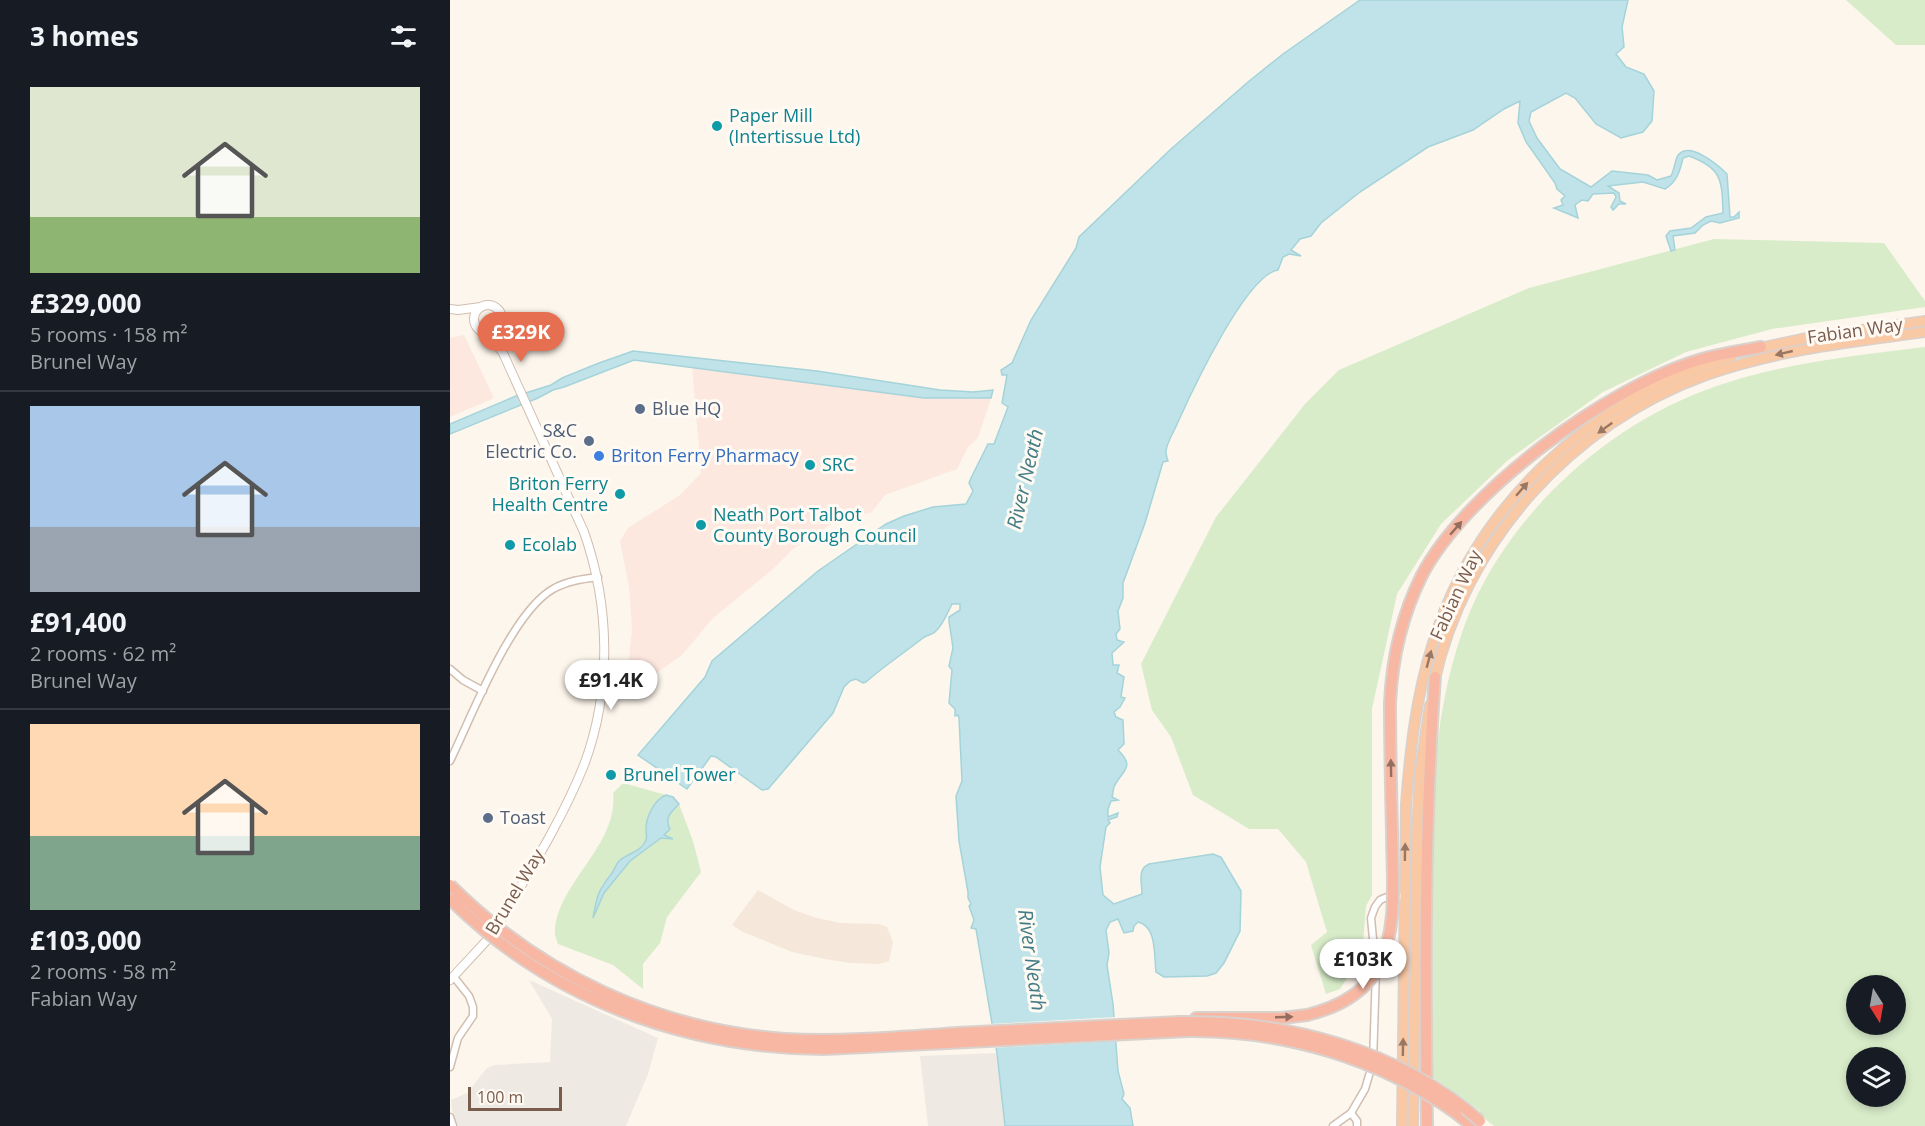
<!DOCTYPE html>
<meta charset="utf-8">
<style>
body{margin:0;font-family:"Open Sans",sans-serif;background:#20242c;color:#f1f3f6;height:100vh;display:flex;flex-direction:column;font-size:22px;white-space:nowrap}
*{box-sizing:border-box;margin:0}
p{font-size:20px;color:#9ea1a6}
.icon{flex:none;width:33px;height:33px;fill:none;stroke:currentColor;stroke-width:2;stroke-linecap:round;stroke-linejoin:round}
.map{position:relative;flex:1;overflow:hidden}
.panel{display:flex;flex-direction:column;background:#171b24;width:450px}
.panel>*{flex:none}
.needle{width:39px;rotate:169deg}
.buttons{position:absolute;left:1396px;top:975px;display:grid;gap:12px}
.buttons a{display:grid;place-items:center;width:60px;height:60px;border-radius:50%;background:#171b24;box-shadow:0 3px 9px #0003;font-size:30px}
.scale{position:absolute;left:18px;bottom:15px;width:94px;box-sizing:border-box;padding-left:6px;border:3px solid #7a5c4d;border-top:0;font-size:16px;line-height:21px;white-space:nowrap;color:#7a5c4d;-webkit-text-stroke:4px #fffaf3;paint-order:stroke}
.price{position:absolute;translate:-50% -51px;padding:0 14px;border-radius:21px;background:#fff;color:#222;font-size:20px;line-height:39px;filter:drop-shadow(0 2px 3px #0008)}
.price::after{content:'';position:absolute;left:50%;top:36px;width:18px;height:14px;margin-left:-9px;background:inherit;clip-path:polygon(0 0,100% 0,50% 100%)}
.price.active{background:#e76f51;color:#fff}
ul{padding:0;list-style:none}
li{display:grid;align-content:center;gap:12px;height:318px;padding:0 30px}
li+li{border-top:2px solid #363941}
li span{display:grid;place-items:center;height:186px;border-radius:0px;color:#555}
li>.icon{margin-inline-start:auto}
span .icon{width:108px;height:108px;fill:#fffc;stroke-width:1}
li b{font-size:26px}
h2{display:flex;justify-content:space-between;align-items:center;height:72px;padding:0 30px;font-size:26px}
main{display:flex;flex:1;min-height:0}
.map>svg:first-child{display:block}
.residential{fill:#f5e8da}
.commercial{fill:#fde8e0}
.industrial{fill:#efe9e4}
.green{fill:#d8ecc9;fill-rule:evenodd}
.water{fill:#bfe3e8;stroke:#a5d3da;stroke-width:1.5}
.pier{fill:#fdf6ec}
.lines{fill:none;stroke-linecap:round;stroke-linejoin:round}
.minor-casing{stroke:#d1beb0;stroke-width:9}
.tertiary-casing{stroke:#d1beb0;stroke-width:10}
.trunk-casing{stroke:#dad1cd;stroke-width:12}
.motorway-casing{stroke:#dad1cd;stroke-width:14}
.minor{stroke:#fff;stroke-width:6}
.tertiary{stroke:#fff;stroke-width:8}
.trunk{stroke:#f9c8a4;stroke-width:9}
.motorway{stroke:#f7b7a3;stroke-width:10}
.motorway-bridge-casing{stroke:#dad1cd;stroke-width:14;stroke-linecap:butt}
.motorway-bridge{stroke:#f7b7a3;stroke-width:10}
.oneway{fill:#9a7763}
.oneway2{fill:#936e5e}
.culture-dot{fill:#0f9aa8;stroke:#fffaf3;stroke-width:2}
.service-dot{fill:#5c6f8a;stroke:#fffaf3;stroke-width:2}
.shop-dot{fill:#3f7fe0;stroke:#fffaf3;stroke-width:2}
.labels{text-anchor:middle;stroke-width:6;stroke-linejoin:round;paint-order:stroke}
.culture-label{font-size:18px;fill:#0d838f;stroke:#fffaf3;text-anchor:start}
.street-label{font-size:18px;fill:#7a5c4d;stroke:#fffaf3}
.service-label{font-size:18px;fill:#4e5e75;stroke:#fffaf3;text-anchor:start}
.shop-label{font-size:18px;fill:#366cbe;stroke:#fffaf3;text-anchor:start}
.water-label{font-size:20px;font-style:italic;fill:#437c86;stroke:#fffaf3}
</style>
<main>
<section class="panel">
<h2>3 homes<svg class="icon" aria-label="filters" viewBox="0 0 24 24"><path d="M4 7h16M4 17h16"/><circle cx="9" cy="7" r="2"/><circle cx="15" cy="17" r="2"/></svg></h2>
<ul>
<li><span style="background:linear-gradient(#dfe7d0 70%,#8fb573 0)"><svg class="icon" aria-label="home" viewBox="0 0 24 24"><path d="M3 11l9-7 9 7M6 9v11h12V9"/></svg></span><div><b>£329,000</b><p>5 rooms · 158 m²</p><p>Brunel Way</p></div></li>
<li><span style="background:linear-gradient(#a9c7e8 65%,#9aa5b1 0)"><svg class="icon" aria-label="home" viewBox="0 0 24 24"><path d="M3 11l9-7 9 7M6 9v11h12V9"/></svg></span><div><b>£91,400</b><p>2 rooms · 62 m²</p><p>Brunel Way</p></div></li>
<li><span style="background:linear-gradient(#ffd9b3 60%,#7fa58c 0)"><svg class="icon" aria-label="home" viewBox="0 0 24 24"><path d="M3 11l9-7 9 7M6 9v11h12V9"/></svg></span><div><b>£103,000</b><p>2 rooms · 58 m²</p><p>Fabian Way</p></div></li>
</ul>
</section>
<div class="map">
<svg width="1475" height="1126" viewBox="0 0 1475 1126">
<rect width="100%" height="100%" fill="#fdf6ec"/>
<!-- residential -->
<path class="residential" d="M308,890L344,910L367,918L391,923L429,924L437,927L443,942L439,961L429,964L400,963L375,959L342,952L293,932L282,925Z"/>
<!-- commercial -->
<g class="commercial">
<path d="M14,335L44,398L0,417V338Z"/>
<path d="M242,366L474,398H541L528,438L518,447L507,469L435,495L422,512L386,521L343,549L322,570L263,618L232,655L175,695L182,629L179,587L170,541L178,528L230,495L251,473Z"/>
</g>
<!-- industrial -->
<g class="industrial">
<path d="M79,980L208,1038L198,1074L176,1126H7L2,1110L1,1100L17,1093L36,1069L44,1065L100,1062L102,1019Z"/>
<path d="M547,1053L555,1126H478L470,1056Z"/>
</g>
<!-- green -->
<g class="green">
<path d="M1396,0H1475V45H1446Z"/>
<path d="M1264,239L1434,243L1475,301V307L1322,329L1236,352L1153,392L1058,460L991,524L947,594L922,709V895L916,906L912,955L890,989L876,994L861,945L877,932L856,862L828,829H799L743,795L721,737L702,710L691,664L766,517L855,404L889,370L1079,288Z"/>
<path d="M1475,347V1126H1044L1030,1115V1111L981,1076C982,1004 982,932 983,860C984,817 983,774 989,732C996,682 1009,629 1033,584C1079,498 1162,426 1253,391C1324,364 1400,356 1475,347ZM1407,986H1446V1024H1407ZM1407,1058H1446V1096H1407Z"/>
<path d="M173,783L216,795L209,798L196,841L190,849L168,862L163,871L152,885L144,915L154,893L180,861L211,838H220L214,835L218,815L229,804L243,841L251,872L217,917L210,943L193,964V989L163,965L108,944C107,940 104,934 105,930C108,883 169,844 163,793Z"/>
</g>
<!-- water -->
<g class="water">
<path d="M910,0H1178L1172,27L1174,47L1166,54L1176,67L1194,74L1204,91L1202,121L1193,132L1171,138L1146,124L1125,98L1116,93L1081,112L1079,121L1087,138L1110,169L1141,187L1162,171L1198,175L1207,180L1221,176C1224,170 1225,162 1227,157C1237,138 1269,166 1277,174L1280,217H1284L1289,212V218L1270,223L1261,221L1253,225L1245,233L1223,236L1225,250L1221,251L1216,236L1220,231L1241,228L1256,217L1273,213C1272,180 1272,168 1239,156L1233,158C1230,171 1227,182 1215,189L1193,182L1158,186L1169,193L1170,201L1176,204H1169L1163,210L1161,207L1166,197L1164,193L1143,194L1138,201L1132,200L1125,205L1128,218L1104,208L1113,205L1111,200L1115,196L1107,189L1105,183L1076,142L1068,123L1070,101L1054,109L1023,130L978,147L910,192L871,223L861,236L850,239L841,250L851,256L839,254L833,257L828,270C796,275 742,391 728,422C725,430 716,443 716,452C716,455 717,458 718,461L713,462L695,523L673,583V598L668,611L670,629L666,634L667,640L674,642L662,653L663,665H669L667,673L674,677L671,697L675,698L670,707L664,712L666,717L673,720L674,744L668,750C687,768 670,772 664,787C663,790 663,794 662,797L668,800L661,801L658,809V817L668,813L667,817L658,820L660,823L656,827L650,867L653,895L664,904L692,894C692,883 687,869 699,864L763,854L771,857L791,891L790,931L774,963L766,973L757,976L714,977L706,972C704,956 707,926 688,922L684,926L683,931L674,933L668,919L660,922L656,930L659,953L657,965L663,1004L668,1071L674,1094L672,1099L680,1108L683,1126H555L547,1053L526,929L521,928L524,920L519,906L521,904L518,898V892L509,841L506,796L512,781L509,718L508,715L505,716V709L499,703L502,670L499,666L503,648L499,621V617L510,610V604H502C498,612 493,625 485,632C482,635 476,635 473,638C454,653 434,666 416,682L413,683L406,679L400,681L394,687L383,713L318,789L312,790L266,757L261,756L237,789L188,755L255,677L262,661L368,571L436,524L454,516L483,507L516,504L523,491L519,483L521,478L538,444H544L558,407L552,403L557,375H552L551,370L562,363L581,320L626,248L629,237L721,149L798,82L833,54Z"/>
<path d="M183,351L367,371L490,390L523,392L543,390L541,398H474L184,360L114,387L103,390L88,398L0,434V424L66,396L101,385L112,378L149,363Z"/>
<path d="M216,795L223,797L229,804C221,812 214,818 220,829L214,835L223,839L211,838L180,861L154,893L143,918C147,895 148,891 162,873C165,869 166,864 169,861C178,853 189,853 195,842C198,837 196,834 196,829C196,816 205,799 216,795Z"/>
</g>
<!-- pier -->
<path class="pier" d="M667,1017L669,1041L543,1048L539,1024Z"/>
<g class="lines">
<defs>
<g id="minor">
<path d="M0,669L13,680L33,691"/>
<path d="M0,761C22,716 61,613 103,589C117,581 132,579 148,577"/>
<path d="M0,1067L8,1038L23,1016V1007L19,996L4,977"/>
<path d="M901,1113L907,1121V1126"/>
<path d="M0,1117L3,1126"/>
<path d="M883,1126L901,1113L915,1089L923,1062L926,970L921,918L925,907L930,900L937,897L955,896"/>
</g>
<g id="tertiary">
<circle cx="38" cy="319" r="14"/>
<path d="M0,309L8,310L31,307"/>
<path d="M0,980L39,938L52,918C81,869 113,818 134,765C162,690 160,606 134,532L53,353L37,333"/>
</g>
<g id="trunk">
<path d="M1305,349L1356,338L1475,321"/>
<path d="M984,683C1014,542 1122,423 1256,375C1327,350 1401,342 1475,332"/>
<path d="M952,1126L956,804C960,751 966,697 982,646C1025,505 1141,399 1281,357"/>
<path d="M963,1126L967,833L970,771L980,705"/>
</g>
<g id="motorway">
<path d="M972,575C1016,491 1158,387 1249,360C1269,354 1290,351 1311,347"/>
<path d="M746,1018H832L857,1015"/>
<path d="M1006,1113L1022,1126"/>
<path d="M977,1126C975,977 974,826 985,677"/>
</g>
</defs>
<!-- minor casing -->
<use href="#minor" class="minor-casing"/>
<!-- tertiary casing -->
<use href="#tertiary" class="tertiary-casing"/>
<!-- trunk casing -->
<use href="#trunk" class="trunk-casing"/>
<!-- motorway casing -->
<use href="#motorway" class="motorway-casing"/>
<!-- minor -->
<use href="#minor" class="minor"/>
<!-- tertiary -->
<use href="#tertiary" class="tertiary"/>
<!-- trunk -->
<use href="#trunk" class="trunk"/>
<!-- motorway -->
<use href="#motorway" class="motorway"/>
<defs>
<g id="motorway-bridge">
<path d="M0,885C90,975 208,1030 335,1039C392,1042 450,1037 508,1033C582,1029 656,1026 730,1022C836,1020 949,1050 1030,1121"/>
<path d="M0,899C100,999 235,1048 374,1049L738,1031C833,1030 929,1058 1006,1113"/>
<path d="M857,1015C886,1008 913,995 928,968C949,928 942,875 942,832C941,789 940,746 940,703C942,658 952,615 972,575"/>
</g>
</defs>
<!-- motorway-bridge casing -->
<use href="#motorway-bridge" class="motorway-bridge-casing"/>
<!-- motorway-bridge -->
<use href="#motorway-bridge" class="motorway-bridge"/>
</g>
<!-- one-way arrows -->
<defs><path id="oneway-solid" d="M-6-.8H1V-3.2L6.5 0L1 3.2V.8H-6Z" transform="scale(1.5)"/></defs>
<g class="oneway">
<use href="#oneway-solid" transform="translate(1334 353) rotate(167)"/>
<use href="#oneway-solid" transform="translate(1155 428) rotate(144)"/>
<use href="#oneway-solid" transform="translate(1072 489) rotate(-49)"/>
<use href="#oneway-solid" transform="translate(979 659) rotate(-75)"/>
<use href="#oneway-solid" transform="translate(955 852) rotate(-89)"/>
<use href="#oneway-solid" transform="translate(953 1047) rotate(-89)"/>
</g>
<g class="oneway2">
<use href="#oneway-solid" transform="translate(1006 528) rotate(-49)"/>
<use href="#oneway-solid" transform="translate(941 768) rotate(-91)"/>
<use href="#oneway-solid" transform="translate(834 1017) rotate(-2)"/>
</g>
<!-- markers -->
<g class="culture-dot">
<circle cx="267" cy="126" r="6"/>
<circle cx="360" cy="465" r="6"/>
<circle cx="170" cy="494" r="6"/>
<circle cx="251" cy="525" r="6"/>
<circle cx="60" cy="545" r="6"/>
<circle cx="161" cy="775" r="6"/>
</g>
<g class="service-dot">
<circle cx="190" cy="409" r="6"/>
<circle cx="139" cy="441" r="6"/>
<circle cx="38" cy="818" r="6"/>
</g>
<circle class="shop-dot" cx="149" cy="456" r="6"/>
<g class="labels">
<!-- culture labels -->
<g class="culture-label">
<text x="279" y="122">Paper Mill<tspan x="279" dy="21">(Intertissue Ltd)</tspan></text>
<text x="372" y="471">SRC</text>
<text x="158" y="490" text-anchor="end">Briton Ferry<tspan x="158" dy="21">Health Centre</tspan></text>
<text x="263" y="521">Neath Port Talbot<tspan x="263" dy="21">County Borough Council</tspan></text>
<text x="72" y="551">Ecolab</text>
<text x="173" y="781">Brunel Tower</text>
</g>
<!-- street labels -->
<g class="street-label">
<text transform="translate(1405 331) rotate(-8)" y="6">Fabian Way</text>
<text transform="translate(1006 595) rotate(-65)" y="6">Fabian Way</text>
<text transform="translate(65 892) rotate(-59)" y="6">Brunel Way</text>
</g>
<!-- service labels -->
<g class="service-label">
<text x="202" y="415">Blue HQ</text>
<text x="127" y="437" text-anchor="end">S&amp;C<tspan x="127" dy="21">Electric Co.</tspan></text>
<text x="50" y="824">Toast</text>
</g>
<!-- shop labels -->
<g class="shop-label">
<text x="161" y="462">Briton Ferry Pharmacy</text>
</g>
<!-- water labels -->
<g class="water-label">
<text transform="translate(575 479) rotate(-77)" y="7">River Neath</text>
<text transform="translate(582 960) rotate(82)" y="7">River Neath</text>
</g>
</g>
</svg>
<div class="buttons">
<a><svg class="needle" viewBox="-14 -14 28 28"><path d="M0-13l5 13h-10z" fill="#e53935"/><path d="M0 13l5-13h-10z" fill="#9ea1a6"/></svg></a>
<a><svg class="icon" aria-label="layers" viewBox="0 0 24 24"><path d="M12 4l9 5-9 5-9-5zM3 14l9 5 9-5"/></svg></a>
</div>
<div class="scale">100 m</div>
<b class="price active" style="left:71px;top:363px">£329K</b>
<b class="price" style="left:161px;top:711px">£91.4K</b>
<b class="price" style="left:913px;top:990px">£103K</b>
</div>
</main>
